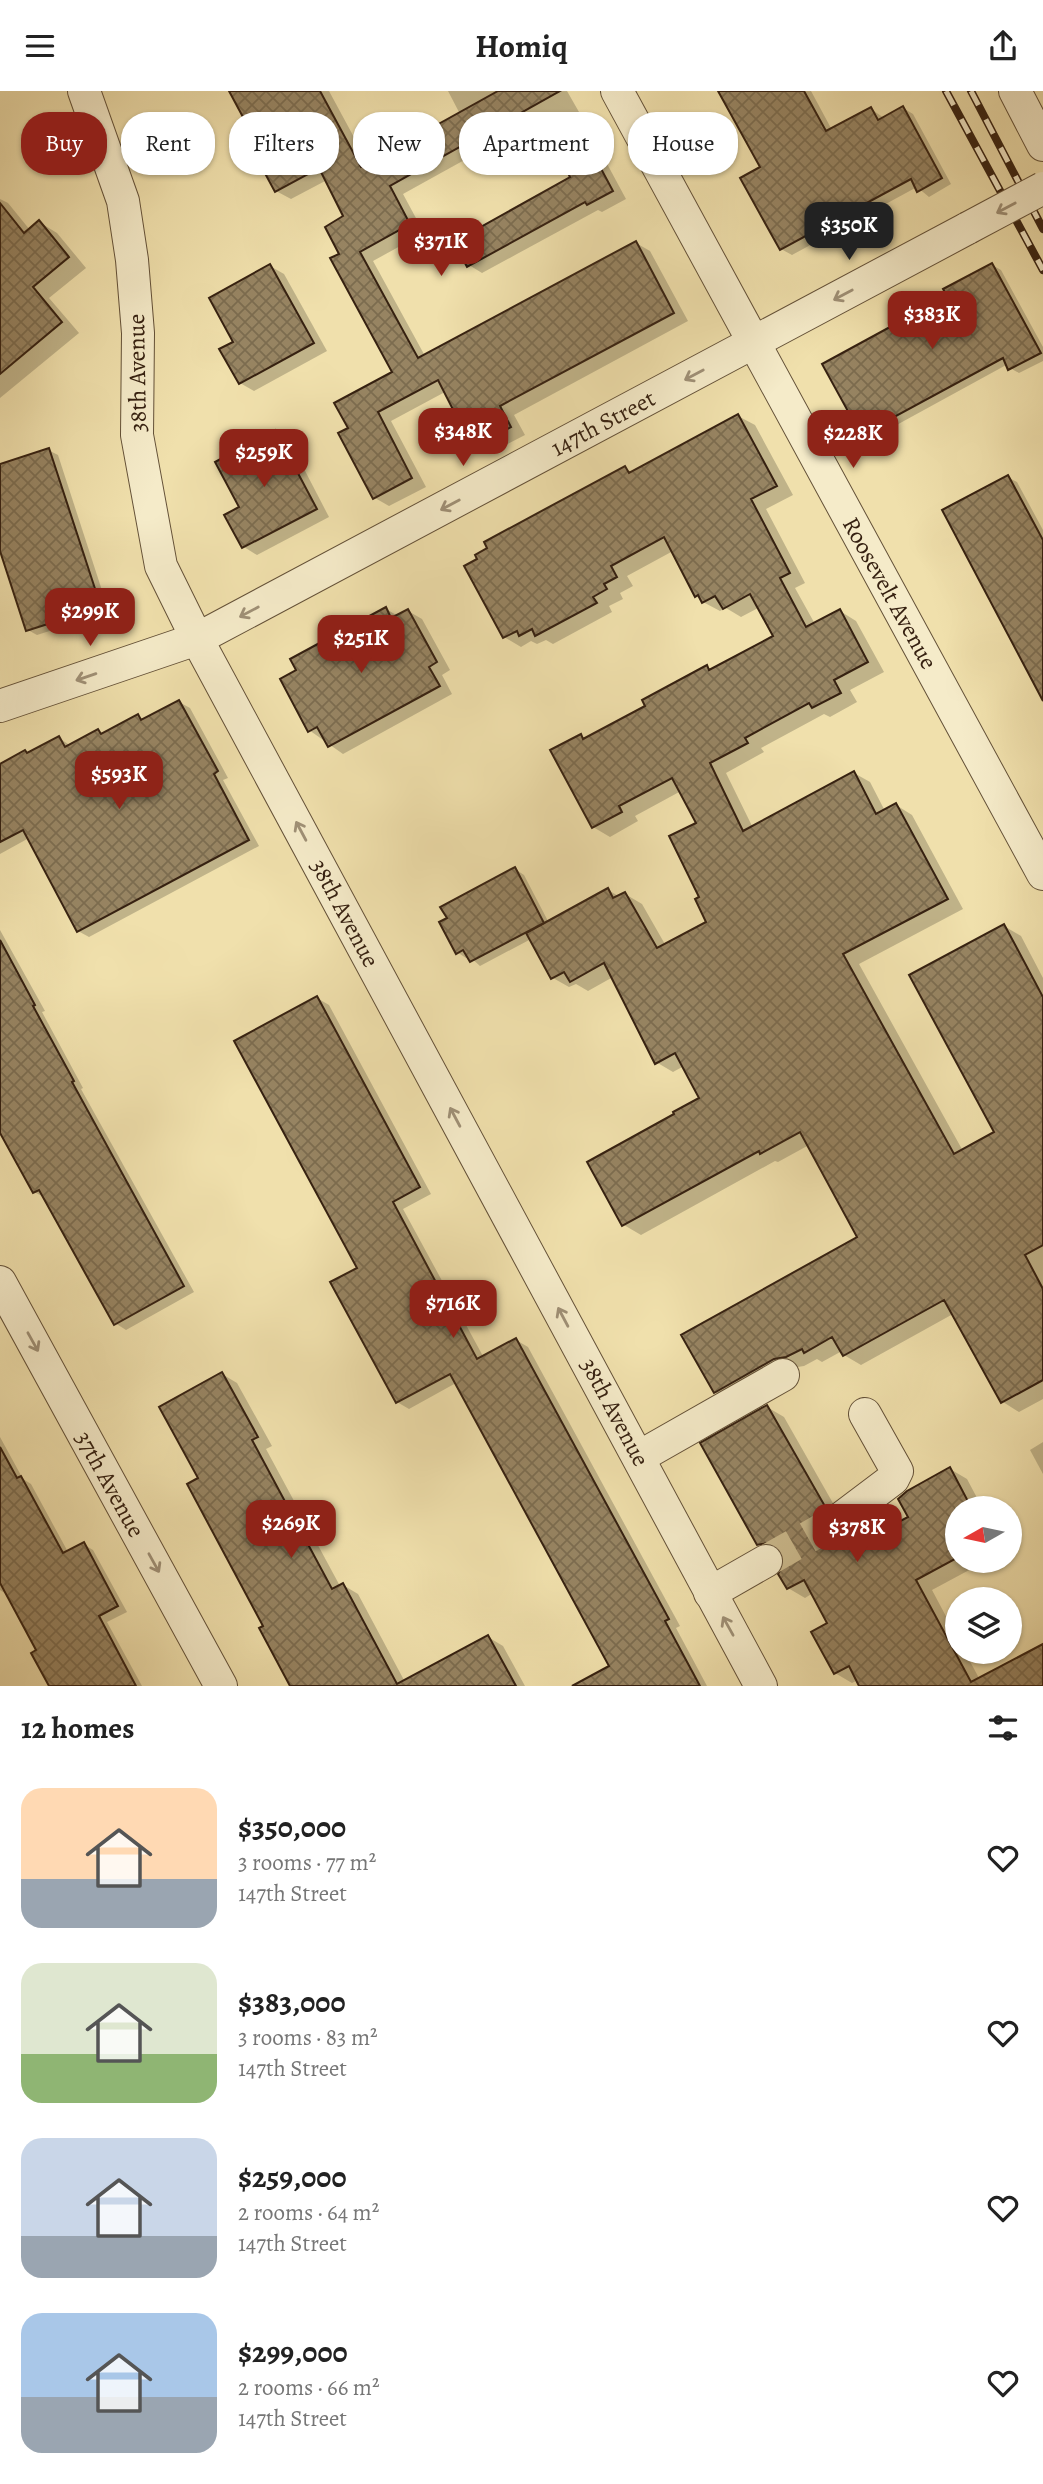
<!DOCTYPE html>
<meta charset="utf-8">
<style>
body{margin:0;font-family:Alegreya,serif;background:#f6f6f6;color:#222;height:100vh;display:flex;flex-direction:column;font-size:26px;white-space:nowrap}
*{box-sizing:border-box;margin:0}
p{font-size:23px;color:#767676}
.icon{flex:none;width:38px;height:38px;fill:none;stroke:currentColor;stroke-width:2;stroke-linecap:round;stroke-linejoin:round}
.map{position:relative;height:1595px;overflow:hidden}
.drawer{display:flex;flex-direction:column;background:#fff;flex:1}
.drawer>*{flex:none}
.banner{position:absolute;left:21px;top:21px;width:1001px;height:63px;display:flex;gap:14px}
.needle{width:46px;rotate:261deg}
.buttons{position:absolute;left:945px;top:1405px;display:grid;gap:14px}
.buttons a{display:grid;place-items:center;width:77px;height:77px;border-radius:50%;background:#fff;box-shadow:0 2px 5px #0004;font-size:35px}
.price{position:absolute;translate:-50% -60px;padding:0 16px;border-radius:14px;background:#8f2418;color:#fff;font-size:23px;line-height:46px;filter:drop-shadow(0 2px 4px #0008)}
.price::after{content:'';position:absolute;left:50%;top:42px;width:21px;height:16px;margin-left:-10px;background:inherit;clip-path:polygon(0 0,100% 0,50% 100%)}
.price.active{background:#222;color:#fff}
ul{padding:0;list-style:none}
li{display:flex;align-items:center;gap:21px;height:175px;padding:0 21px}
li span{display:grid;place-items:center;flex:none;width:196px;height:140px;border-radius:21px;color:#555}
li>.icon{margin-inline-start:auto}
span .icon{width:84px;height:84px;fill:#fffc;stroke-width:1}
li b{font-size:30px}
h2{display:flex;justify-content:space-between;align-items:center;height:84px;padding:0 21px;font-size:30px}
.chip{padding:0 24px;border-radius:28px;background:#fff;box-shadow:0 2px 5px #0004;font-size:24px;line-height:63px}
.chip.active{background:#8f2418;color:#fff}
header{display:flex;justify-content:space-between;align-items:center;height:91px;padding:0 21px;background:#fff;font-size:32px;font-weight:700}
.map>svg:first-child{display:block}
.shadow{fill:#0003}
.building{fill:url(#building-cross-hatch);stroke:#362111;stroke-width:2}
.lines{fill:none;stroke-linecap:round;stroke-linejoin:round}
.minor-tunnel{stroke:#cbba8d;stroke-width:32;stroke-dasharray:32 16;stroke-linecap:butt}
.minor-casing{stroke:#645138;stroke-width:34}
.minor{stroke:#f5ebc9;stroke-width:32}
.rail-casing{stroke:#362111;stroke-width:8}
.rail{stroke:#f5ebc9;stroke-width:5;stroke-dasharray:16;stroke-linecap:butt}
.minor-bridge-casing{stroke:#645138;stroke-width:34;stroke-linecap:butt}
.minor-bridge{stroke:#f5ebc9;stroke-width:32}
.oneway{stroke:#9f9076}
.labels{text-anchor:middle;stroke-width:5;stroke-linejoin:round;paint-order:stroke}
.street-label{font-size:24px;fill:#362111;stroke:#f5ebc9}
</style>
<header><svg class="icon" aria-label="menu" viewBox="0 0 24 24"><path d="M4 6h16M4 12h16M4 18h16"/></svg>Homiq<svg class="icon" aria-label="share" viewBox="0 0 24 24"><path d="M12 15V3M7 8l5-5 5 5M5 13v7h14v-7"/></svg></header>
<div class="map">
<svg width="1043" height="1595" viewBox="0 0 1043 1595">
<defs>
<pattern id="building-cross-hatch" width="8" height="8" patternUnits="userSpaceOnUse" patternTransform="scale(1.75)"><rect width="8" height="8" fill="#978462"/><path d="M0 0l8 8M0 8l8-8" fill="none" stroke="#7c6c4f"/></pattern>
</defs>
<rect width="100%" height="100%" fill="#f0e0ac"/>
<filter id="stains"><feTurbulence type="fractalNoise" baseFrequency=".00286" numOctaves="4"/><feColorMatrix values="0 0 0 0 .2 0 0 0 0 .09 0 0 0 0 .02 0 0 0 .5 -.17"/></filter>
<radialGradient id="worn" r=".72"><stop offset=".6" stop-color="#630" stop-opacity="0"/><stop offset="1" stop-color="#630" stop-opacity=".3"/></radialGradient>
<!-- shadow -->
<g class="shadow">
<path d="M231,0H329L369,74L460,23L448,0H567L579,21L556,34L542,26L403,103L424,142L373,170L425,265L636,152L650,160L688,230L514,324L525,344L488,363L474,355L445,301L391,330L426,396L389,415L375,407L350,338L395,282L342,163L346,126L327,89L291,108L276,100L247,29Z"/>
<path d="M720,0H811L832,39L871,18L884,27L903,17L913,23L951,93L929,106L917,96L792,164L781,158L763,77Z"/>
<path d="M591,61L605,69L626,108L602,121L598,119L482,182L469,174L573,87Z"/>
<path d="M0,108L8,112L30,139L39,131L57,142L86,177L49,207L79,242L0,307Z"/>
<path d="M992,174L1001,179L1043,256V270L1019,282L1010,277L1008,273L871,348L863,343L950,206Z"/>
<path d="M270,175L284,183L327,260L254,300L240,292L235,251Z"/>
<path d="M738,325L755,334L793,404L766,418L805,492L795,497L815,533L840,520L856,530L884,581L850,599L857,611L830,626L824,623L761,657L764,661L726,682L753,737L854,682L870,691L885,720L896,714L912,724L963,818L859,873L963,1060L996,1042L1004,835L1021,845L1043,887V1308L1019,1321L1003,1311L953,1223L861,1274L844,1264L842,1260L822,1271L817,1268L804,1275L791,1277L732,1311L715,1301L860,1147L809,1054L778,1071L775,1070L641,1144L624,1134L701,1007L684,975L673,981L656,971L613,886L588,900L576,893L569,896L553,887L531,848L480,875L469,865L466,867L457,861L515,778L524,784L549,832L608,799L620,806L625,803L642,813L666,855L709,832L701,807L698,733L681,700L635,725L638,730L610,746L593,736L581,645L587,648L648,615L707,576L713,579L775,545L760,516L741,526L726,517L720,520L703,511L696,505L673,460L627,485L633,495L620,502L623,508L609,515L612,521L553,553L546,549L537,553L531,550L521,556L504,546L625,377L633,382Z"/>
<path d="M275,341L289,349L329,426L257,464L244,456L241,417Z"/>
<path d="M48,359L58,364L109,521L37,544L28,539L0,455V375Z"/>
<path d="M1007,386L1017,391L1043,439V606Z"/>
<path d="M386,518L398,525L408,520L422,528L450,579L442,584L452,603L343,663L309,639Z"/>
<path d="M179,611L190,617L228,687L223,689L259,755L89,846L78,840L29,747L0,763V675L59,647L71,655L98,640L104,643L138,625L145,629Z"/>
<path d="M0,839L45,920L42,921L83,997L81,998L194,1201L126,1239L115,1232L46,1107L34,1101L0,1039Z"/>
<path d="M317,907L329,914L431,1103L403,1118L484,1267L516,1249L528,1256L680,1535L676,1537L707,1595H610L611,1576L456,1292L409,1318L397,1311L359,1178Z"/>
<path d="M222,1283L237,1292L272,1355L266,1358L340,1495L343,1494L358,1503L405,1591L488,1546L503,1555L525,1595H292L200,1388Z"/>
<path d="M767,1316L784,1326L842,1428L838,1440L840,1447L846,1446L859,1454L910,1426L950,1378L967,1388L983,1418H957V1470H986L932,1499L957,1546V1561H965L980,1589L1043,1555V1595L858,1589L852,1592L835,1582L829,1532L813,1502L805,1507L788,1497L783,1461L775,1463L758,1453Z"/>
<path d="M0,1346L23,1388L31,1393L68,1461L83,1453L93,1459L127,1521L107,1531L142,1595H51L39,1560L6,1503L0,1499Z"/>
<path d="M1043,1351V1383L1030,1359Z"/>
</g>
<!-- building -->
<g class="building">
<path d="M229,0H320L361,76L498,0H560L390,95L410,133L360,161L418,267L636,150L674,222L500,315L511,336L472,356L438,289L378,321L412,387L373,408L338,342L348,337L334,312L392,281L330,167L339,163L325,136L343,125L319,77L275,101L238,32L244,28Z"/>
<path d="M718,0H804L826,40L871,16L878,29L903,15L942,87L917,101L911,88L780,159L740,87L760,76Z"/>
<path d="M591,59L613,100L587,114L585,111L467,176L454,151L570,86L564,74Z"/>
<path d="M0,112L24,142L39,129L69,166L33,196L62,231L0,283Z"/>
<path d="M992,172L1041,262L1008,279L1003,267L861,344L822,273L947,205L943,198Z"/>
<path d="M270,173L314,252L239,293L219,258L233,251L209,207Z"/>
<path d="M738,323L777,395L751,408L790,482L780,487L806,536L840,518L868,571L834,589L841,602L812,617L809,612L745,647L748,652L710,672L743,740L854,680L876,723L896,712L948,808L843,863L954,1063L994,1041L909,884L1004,833L1043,906V1154L1025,1164L1043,1198V1289L1001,1312L944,1209L843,1265L832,1246L804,1262L802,1258L786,1266L774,1268L714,1302L681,1244L857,1146L800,1041L760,1063L759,1060L622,1135L587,1071L674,1023L673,1021L699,1007L675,962L655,973L604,872L570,891L564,881L551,888L526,842L608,797L613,807L625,801L657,857L706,831L695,808L699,806L669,745L696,732L672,687L619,715L622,721L592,737L550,659L581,643L583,648L645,615L642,609L707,574L709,579L773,545L750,503L723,518L715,505L702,512L698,504L695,506L664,446L611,475L617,486L604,493L607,498L593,506L597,512L535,545L532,538L519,545L517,540L503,547L464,475L477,468L475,464L487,457L484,451L625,375L629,382Z"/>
<path d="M275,339L317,418L242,457L224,424L239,416L215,371Z"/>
<path d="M49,357L101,516L26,540L0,460V373Z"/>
<path d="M1008,384L1043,449V610L942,419Z"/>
<path d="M386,516L391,527L408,518L437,571L429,576L440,595L328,656L317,636L308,641L280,588L296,579L290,568Z"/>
<path d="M179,609L218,680L214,683L249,749L77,841L23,739L0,751V673L25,659L27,662L59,645L65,656L98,638L101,643L138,623L141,629Z"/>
<path d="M515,776L544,832L470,871L463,859L456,863L439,831L447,827L440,816Z"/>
<path d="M0,849L35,914L33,915L74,990L72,991L184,1195L114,1234L39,1099L33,1102L0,1042Z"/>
<path d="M317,905L420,1096L393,1111L477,1268L516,1247L669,1528L665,1530L700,1595H572L609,1575L450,1283L396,1312L330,1191L357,1177L234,950Z"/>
<path d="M222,1281L258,1346L252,1349L332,1498L343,1492L397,1593L488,1544L516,1595H290L259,1537L263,1535L187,1393L198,1387L159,1316Z"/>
<path d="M767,1314L826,1417L822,1430L825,1438L833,1445L847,1444L853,1455L908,1426L898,1408L907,1400L950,1376L972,1418H957V1467L916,1489L971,1591L1043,1553V1595H859L849,1575L834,1583L811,1541L827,1532L804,1489L787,1498L778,1483L784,1471L782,1460L776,1455L767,1452L757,1454L700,1352Z"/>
<path d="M0,1356L17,1387L21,1385L63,1462L84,1451L118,1515L99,1525L136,1595H49L31,1562L36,1559L0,1492Z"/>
</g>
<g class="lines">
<!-- minor-tunnel -->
<path class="minor-tunnel" d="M766,1470L840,1428"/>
<defs>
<g id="minor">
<path d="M84,0L123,110L132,169L138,242L137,344L161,475L197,548L761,1595"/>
<path d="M617,0L1043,783"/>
<path d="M1015,0L1043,54"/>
<path d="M0,615L197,548L968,137"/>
<path d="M0,1191L221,1595"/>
<path d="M639,1366L783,1284"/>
<path d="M840,1428L893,1388L897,1380L865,1323"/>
<path d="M710,1502L766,1470"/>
</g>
</defs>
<!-- minor casing -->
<use href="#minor" class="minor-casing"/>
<!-- minor -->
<use href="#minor" class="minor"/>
<defs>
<g id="rail">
<path d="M946,0L1043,179"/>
<path d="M971,0L1043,138"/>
</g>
</defs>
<!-- rail casing -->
<use href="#rail" class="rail-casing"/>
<!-- rail -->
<use href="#rail" class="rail"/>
<defs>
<path id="minor-bridge" d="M968,137L1043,97"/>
</defs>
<!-- minor-bridge casing -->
<use href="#minor-bridge" class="minor-bridge-casing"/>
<!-- minor-bridge -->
<use href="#minor-bridge" class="minor-bridge"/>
</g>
<!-- one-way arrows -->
<defs><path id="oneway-shaft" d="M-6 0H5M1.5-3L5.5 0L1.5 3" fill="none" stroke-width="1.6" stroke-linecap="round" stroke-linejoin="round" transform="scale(1.75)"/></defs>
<g class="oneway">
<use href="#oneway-shaft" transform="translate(1006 117) rotate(152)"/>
<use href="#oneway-shaft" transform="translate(843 204) rotate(152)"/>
<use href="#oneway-shaft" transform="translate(694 284) rotate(152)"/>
<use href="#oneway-shaft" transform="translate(450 414) rotate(152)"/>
<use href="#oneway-shaft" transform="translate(249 521) rotate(152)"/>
<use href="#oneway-shaft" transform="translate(86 586) rotate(161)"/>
<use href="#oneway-shaft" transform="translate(301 740) rotate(-118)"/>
<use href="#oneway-shaft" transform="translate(455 1026) rotate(-118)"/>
<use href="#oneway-shaft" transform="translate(563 1226) rotate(-118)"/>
<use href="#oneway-shaft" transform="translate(33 1251) rotate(61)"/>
<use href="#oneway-shaft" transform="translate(154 1472) rotate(61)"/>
<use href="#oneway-shaft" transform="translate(728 1535) rotate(-119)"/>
</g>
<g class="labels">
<!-- street labels -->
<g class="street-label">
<text transform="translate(137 282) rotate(-91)" y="8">38th Avenue</text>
<text transform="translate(603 332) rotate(-28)" y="8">147th Street</text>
<text transform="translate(890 502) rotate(61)" y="8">Roosevelt Avenue</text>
<text transform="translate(345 822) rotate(62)" y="8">38th Avenue</text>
<text transform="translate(615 1321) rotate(62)" y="8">38th Avenue</text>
<text transform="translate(110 1393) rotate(61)" y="8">37th Avenue</text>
</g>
</g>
<rect width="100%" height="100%" filter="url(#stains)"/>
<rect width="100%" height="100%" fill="url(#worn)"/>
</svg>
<div class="buttons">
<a><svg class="needle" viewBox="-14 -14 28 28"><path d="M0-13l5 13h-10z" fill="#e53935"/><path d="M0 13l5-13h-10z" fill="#767676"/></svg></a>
<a><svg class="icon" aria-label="layers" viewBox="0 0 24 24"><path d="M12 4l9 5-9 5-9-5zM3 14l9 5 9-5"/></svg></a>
</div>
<b class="price active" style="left:849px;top:171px">$350K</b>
<b class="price" style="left:441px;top:187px">$371K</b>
<b class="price" style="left:932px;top:260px">$383K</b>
<b class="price" style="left:463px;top:377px">$348K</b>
<b class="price" style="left:853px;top:379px">$228K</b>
<b class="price" style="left:264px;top:398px">$259K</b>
<b class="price" style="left:90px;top:557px">$299K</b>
<b class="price" style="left:361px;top:584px">$251K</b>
<b class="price" style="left:119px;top:720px">$593K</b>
<b class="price" style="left:453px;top:1249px">$716K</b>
<b class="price" style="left:291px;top:1469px">$269K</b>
<b class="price" style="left:857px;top:1473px">$378K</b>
<div class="banner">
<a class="chip active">Buy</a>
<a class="chip">Rent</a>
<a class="chip">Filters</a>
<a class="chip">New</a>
<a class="chip">Apartment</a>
<a class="chip">House</a>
</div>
</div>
<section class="drawer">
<h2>12 homes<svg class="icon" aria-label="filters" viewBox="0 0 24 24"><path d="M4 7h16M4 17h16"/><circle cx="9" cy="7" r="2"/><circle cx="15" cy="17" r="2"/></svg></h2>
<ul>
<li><span style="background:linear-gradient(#ffd9b3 65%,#9aa5b1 0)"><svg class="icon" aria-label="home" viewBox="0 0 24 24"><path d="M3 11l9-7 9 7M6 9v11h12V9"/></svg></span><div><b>$350,000</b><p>3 rooms · 77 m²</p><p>147th Street</p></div><svg class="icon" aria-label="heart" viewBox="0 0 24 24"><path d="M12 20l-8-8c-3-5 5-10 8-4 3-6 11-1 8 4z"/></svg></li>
<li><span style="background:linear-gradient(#dfe7d0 65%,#8fb573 0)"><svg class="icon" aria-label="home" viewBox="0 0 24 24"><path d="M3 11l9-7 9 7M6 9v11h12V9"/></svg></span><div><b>$383,000</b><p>3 rooms · 83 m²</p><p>147th Street</p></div><svg class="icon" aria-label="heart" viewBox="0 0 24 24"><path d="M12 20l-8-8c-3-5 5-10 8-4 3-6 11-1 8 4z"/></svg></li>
<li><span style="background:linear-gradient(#c9d6e8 70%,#9aa5b1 0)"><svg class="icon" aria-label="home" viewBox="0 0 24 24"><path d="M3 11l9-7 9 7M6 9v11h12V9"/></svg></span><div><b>$259,000</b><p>2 rooms · 64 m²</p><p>147th Street</p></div><svg class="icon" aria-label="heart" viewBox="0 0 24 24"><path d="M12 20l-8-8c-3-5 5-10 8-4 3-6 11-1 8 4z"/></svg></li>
<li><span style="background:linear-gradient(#a9c7e8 60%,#9aa5b1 0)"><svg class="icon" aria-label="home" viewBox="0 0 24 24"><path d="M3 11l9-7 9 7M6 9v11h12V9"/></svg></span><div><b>$299,000</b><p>2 rooms · 66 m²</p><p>147th Street</p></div><svg class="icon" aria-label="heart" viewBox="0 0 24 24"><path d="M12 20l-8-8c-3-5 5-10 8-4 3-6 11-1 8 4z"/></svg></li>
</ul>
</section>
